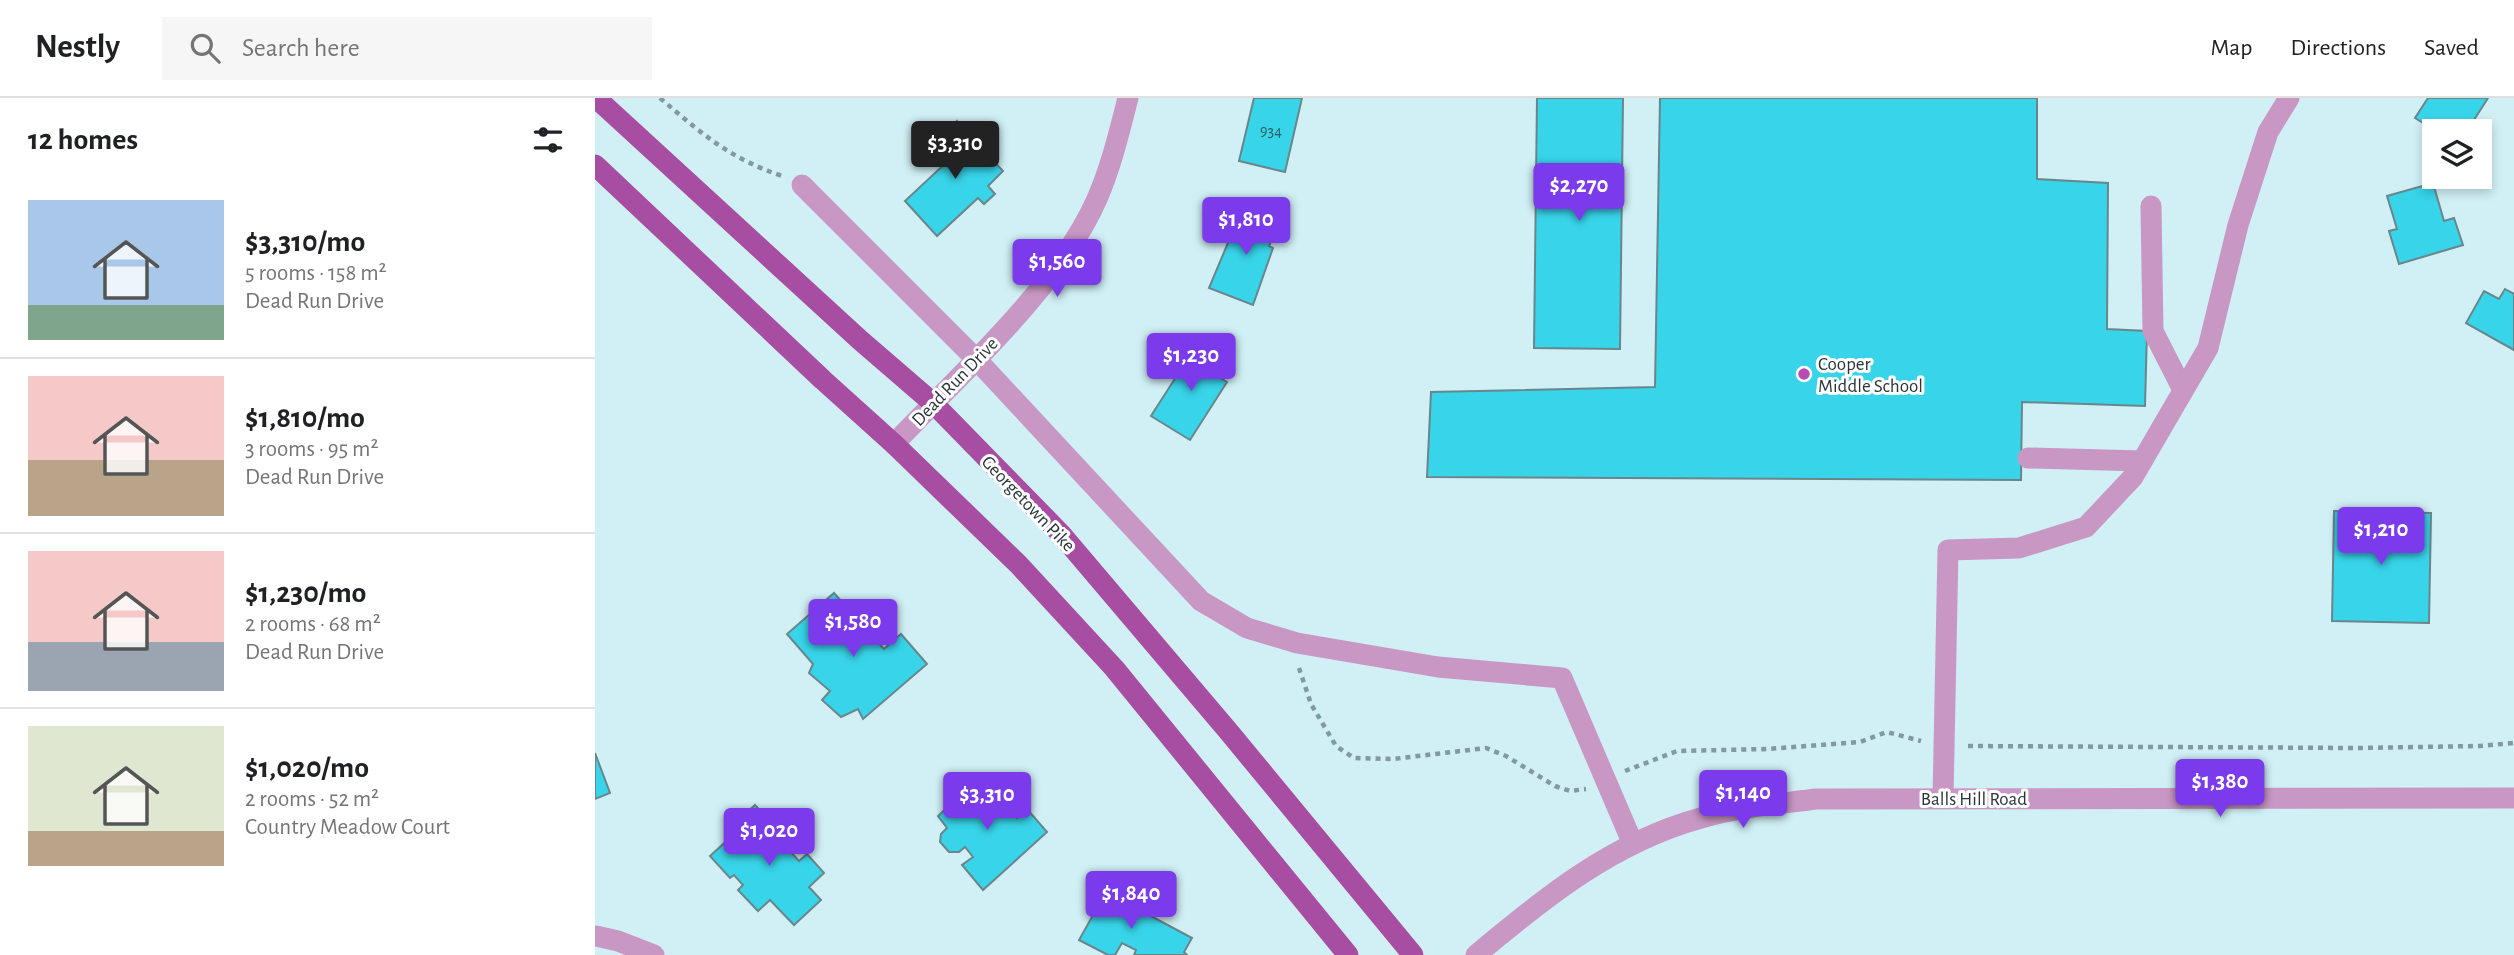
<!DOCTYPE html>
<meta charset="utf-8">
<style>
body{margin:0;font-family:"Alegreya Sans",sans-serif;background:#f6f6f6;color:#202124;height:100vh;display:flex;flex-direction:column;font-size:26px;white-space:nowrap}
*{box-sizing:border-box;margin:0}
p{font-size:23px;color:#757577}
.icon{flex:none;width:38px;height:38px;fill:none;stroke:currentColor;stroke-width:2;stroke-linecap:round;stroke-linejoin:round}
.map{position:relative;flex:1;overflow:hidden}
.side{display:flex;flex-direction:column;background:#fff;width:595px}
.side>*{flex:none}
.buttons{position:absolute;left:1827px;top:21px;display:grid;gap:14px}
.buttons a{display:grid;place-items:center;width:70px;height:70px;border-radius:0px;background:#fff;box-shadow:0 4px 10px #0003;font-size:35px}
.price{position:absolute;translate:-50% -60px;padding:0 16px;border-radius:7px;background:#7c3aed;color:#fff;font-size:23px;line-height:46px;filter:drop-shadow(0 2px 4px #0008)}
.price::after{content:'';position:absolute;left:50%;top:42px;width:21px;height:16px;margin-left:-10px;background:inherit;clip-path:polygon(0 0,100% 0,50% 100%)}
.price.on{background:#222;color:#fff}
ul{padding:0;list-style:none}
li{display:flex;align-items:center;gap:21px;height:175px;padding:0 28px}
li+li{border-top:2px solid #e0e0e0}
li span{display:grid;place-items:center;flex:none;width:196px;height:140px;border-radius:0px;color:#555}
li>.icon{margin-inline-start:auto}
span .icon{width:84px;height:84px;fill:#fffc;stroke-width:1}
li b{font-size:30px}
h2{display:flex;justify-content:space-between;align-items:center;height:84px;padding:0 28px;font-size:30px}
header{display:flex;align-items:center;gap:42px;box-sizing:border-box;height:98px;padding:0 35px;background:#fff;border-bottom:2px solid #e0e0e0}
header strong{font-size:33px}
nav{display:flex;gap:38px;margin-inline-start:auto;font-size:24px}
.search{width:490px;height:63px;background:#f6f6f6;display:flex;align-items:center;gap:18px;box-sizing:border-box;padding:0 24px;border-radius:0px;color:#757577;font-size:26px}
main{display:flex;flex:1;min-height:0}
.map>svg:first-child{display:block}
.building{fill:#38d5ea;stroke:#69868b;stroke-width:2}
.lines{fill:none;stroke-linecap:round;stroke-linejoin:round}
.path{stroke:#82999d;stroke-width:4.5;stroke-dasharray:5 5;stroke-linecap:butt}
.minor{stroke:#c997c4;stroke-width:21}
.major{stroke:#a74da2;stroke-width:21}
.poi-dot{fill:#b64db0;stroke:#fff;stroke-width:2.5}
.labels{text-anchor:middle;stroke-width:6;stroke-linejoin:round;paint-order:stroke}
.number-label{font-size:16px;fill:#2d5d64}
.poi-label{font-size:19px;fill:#293537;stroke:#fff;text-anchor:start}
.street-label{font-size:19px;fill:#293537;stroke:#fff}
</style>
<header>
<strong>Nestly</strong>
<div class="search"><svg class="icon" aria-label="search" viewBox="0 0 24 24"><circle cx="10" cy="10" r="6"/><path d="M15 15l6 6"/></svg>Search here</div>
<nav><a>Map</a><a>Directions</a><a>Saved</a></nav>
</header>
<main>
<section class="side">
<h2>12 homes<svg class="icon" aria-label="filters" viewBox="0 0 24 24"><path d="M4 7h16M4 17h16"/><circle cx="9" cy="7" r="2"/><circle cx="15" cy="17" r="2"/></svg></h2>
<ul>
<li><span style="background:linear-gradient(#a9c7e8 75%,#7fa58c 0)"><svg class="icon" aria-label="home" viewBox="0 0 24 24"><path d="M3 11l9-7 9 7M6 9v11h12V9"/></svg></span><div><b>$3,310/mo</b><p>5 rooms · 158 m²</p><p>Dead Run Drive</p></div></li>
<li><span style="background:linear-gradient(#f6c9c9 60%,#b9a48a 0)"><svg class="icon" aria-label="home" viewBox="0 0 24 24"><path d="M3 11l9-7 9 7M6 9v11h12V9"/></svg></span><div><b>$1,810/mo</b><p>3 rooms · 95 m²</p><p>Dead Run Drive</p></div></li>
<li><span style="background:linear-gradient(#f6c9c9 65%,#9aa5b1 0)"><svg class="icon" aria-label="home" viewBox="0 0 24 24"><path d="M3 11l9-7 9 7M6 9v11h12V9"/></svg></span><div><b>$1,230/mo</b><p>2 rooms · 68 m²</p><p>Dead Run Drive</p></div></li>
<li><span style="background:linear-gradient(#dfe7d0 75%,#b9a48a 0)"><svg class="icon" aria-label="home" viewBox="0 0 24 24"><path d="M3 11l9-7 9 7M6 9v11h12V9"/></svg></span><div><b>$1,020/mo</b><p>2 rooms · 52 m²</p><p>Country Meadow Court</p></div></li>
</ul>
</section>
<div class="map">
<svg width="1919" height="857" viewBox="0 0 1919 857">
<rect width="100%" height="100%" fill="#d0f0f5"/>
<!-- building -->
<g class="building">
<path d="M659,0H707L690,74L644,63Z"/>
<path d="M942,0H1028L1025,251L939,250Z"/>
<path d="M1065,0H1442V81L1513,85L1512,231L1552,233L1550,308L1427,304L1426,382L832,379L836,294L1060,289Z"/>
<path d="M1833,0H1893L1879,22L1888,27L1884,33H1841L1820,20Z"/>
<path d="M362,23L408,73L393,88L400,96L389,106L383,100L342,138L310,103L354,62L338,45Z"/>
<path d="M1838,85L1849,123L1859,120L1868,147L1804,166L1794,133L1802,131L1792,98Z"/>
<path d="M648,109L684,124L674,148L678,150L658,207L614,190Z"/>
<path d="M1910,191L1919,196V252L1871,225L1889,193L1904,201Z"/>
<path d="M597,246L629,267L622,278L632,284L595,342L556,318L590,265L586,263Z"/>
<path d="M1739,413L1836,415L1834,525L1737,523Z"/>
<path d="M239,495L289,551L306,536L332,566L268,621L263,611L246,619L227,602L235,593L214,575L218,566L192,536Z"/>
<path d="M0,655L15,695L0,701Z"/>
<path d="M385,678L422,720L432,711L452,734L388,792L367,767L378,759L370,749L364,754H354L345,744L346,736L352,730L343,718Z"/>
<path d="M160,707L197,747L193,751L204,763L212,756L229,775L214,789L226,802L199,827L175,802L163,813L143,792L148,787L139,777L135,780L115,758L152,724L148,718Z"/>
<path d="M511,794L597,840L589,854L592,857H539L541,852L527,845L520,857H513L484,842Z"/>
</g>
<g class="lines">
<!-- path -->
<g class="path">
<path d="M65,0C107,36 134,60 187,78"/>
<path d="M704,570L716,606L741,648L759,660L798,661L891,650L911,658L960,688L975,693L991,691"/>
<path d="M1373,648L1761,650L1884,648L1919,645"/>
<path d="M1030,673L1082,653L1172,651L1265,644L1292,634L1326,643"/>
</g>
<!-- minor -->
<g class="minor">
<path d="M207,87L381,261L606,503L652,530L702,545L843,569L967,580L1038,746"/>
<path d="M1556,108L1558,233L1588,292"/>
<path d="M299,346C366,275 462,191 502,101C516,69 524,35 533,0"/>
<path d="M1433,360L1547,363"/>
<path d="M1348,700L1353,452L1424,450L1491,429L1538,379L1613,250L1643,127L1673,34L1694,0"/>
<path d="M1,838L23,843L59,857"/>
<path d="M881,857C949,800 1018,744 1106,720C1144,709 1182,706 1221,701L1919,700"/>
</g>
<!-- major -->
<g class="major">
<path d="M1,0L265,242L338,305L466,436L634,634L818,857"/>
<path d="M0,67L228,282L299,346L424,467L519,570L753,857"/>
</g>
</g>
<!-- markers -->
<circle class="poi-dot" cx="1209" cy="276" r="7"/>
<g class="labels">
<!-- number labels -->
<g class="number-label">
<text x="676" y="38">934</text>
</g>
<!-- poi labels -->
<g class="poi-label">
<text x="1223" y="272">Cooper<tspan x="1223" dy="22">Middle School</tspan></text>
</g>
<!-- street labels -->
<g class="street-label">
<text transform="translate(359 283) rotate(-46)" y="7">Dead Run Drive</text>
<text transform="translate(434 405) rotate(46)" y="7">Georgetown Pike</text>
<text x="1379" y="707">Balls Hill Road</text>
</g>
</g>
</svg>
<div class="buttons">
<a><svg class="icon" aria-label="layers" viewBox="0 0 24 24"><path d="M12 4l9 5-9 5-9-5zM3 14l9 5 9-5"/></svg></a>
</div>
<b class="price on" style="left:360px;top:83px">$3,310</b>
<b class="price" style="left:984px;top:125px">$2,270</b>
<b class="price" style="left:651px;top:159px">$1,810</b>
<b class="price" style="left:462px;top:201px">$1,560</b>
<b class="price" style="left:596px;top:295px">$1,230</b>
<b class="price" style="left:1786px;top:469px">$1,210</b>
<b class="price" style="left:258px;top:561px">$1,580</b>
<b class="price" style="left:1625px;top:721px">$1,380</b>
<b class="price" style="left:1148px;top:732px">$1,140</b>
<b class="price" style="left:392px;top:734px">$3,310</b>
<b class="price" style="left:174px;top:770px">$1,020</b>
<b class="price" style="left:536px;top:833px">$1,840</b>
</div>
</main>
